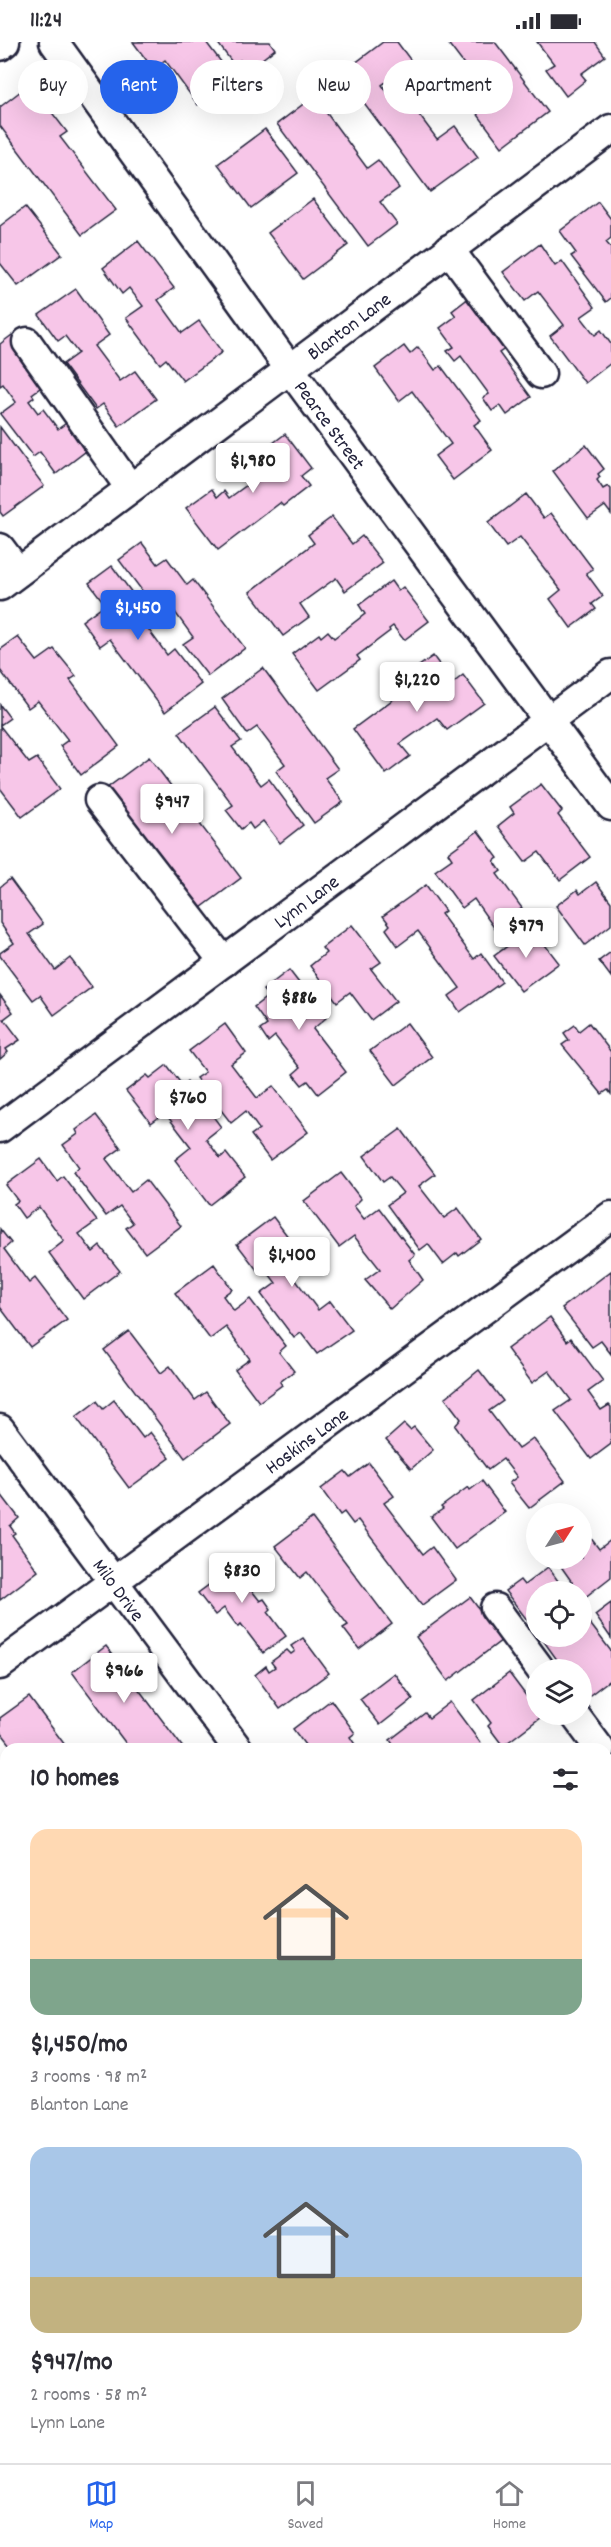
<!DOCTYPE html>
<meta charset="utf-8">
<style>
body{margin:0;font-family:Dekko,sans-serif;background:#f2f2f3;color:#2b2b33;height:100vh;display:flex;flex-direction:column;font-size:22px;white-space:nowrap}
*{box-sizing:border-box;margin:0}
p{font-size:20px;color:#7c7c81}
.icon{flex:none;width:33px;height:33px;fill:none;stroke:currentColor;stroke-width:2;stroke-linecap:round;stroke-linejoin:round}
.map{position:relative;flex:1;overflow:hidden}
.side{position:absolute;left:0px;top:1701px;width:612px;height:720px;display:flex;flex-direction:column;background:#fff;border-radius:18px 18px 0 0;box-shadow:0 6px 24px #0002}
.side>*{flex:none}
.banner{position:absolute;left:18px;top:18px;width:576px;height:54px;display:flex;gap:12px}
.needle{width:39px;rotate:54deg}
.buttons{position:absolute;left:526px;top:1461px;display:grid;gap:12px}
.buttons a{display:grid;place-items:center;width:66px;height:66px;border-radius:50%;background:#fff;box-shadow:0 6px 24px #0002;font-size:30px}
.price{position:absolute;translate:-50% -51px;padding:0 14px;border-radius:6px;background:#fff;color:#222;font-size:20px;line-height:39px;filter:drop-shadow(0 2px 3px #0008)}
.price::after{content:'';position:absolute;left:50%;top:36px;width:18px;height:14px;margin-left:-9px;background:inherit;clip-path:polygon(0 0,100% 0,50% 100%)}
.price.active{background:#2563eb;color:#fff}
ul{padding:0;list-style:none}
li{display:grid;align-content:center;gap:12px;height:318px;padding:0 30px}
li span{display:grid;place-items:center;height:186px;border-radius:18px;color:#555}
li>.icon{margin-inline-start:auto}
span .icon{width:108px;height:108px;fill:#fffc;stroke-width:1}
li b{font-size:26px}
h2{display:flex;justify-content:space-between;align-items:center;height:72px;padding:0 30px;font-size:26px}
.chip{padding:0 21px;border-radius:27px;background:#fff;box-shadow:0 6px 24px #0002;font-size:21px;line-height:54px}
.chip.active{background:#2563eb;color:#fff}
.status{display:flex;justify-content:space-between;align-items:center;height:42px;padding:0 30px;background:#fff;direction:ltr}
.status svg{height:16px;fill:currentColor}
.menu{display:flex;justify-content:space-around;align-items:center;height:84px;border-top:2px solid #e1e1e2;background:#fff;font-size:16px;color:#7c7c81}
.menu a{display:grid;justify-items:center;gap:3px}
.menu .active{color:#2563eb}
.map>svg:first-child{display:block}
.building{fill:#f7c6e8;stroke:#22223b;stroke-width:1.5}
.lines{fill:none;stroke-linecap:round;stroke-linejoin:round}
.minor-casing{stroke:#22223b;stroke-width:33}
.minor{stroke:#fff;stroke-width:28}
.labels{text-anchor:middle;stroke-width:4.5;stroke-linejoin:round;paint-order:stroke}
.street-label{font-size:20px;fill:#22223b;stroke:#fff}
</style>
<div class="status"><b>11:24</b><svg viewBox="0 0 49 12"><path d="M0 12V9h3v3zM5 12V6h3v6zM10 12V3h3v9zM15 12V0h3v12zM26 1h20v11H26zM47 4h2v5h-2z"/></svg></div>
<div class="map">
<svg width="611" height="2421" viewBox="0 0 611 2421">
<rect width="100%" height="100%" fill="#fff"/>
<filter id="ink" filterUnits="userSpaceOnUse"><feTurbulence type="fractalNoise" baseFrequency=".0167" numOctaves="2"/><feDisplacementMap in="SourceGraphic" scale="12" xChannelSelector="R" yChannelSelector="G"/><feConvolveMatrix kernelMatrix="1 2 1 2 8 2 1 2 1" color-interpolation-filters="sRGB"/></filter>
<g filter="url(#ink)">
<!-- building -->
<g class="building">
<path d="M133,0H206L225,25L216,32L224,43L198,63L165,18L153,27Z"/>
<path d="M217,0H270L275,7L248,28L240,18L234,23Z"/>
<path d="M383,0H397L412,20L382,43L395,61L405,54L437,97L455,84L478,115L430,150L342,31Z"/>
<path d="M447,0H495L548,70L502,105L461,50L476,38Z"/>
<path d="M537,0H595L605,14L581,32L586,38L566,54L546,27L554,22Z"/>
<path d="M30,42L67,90L60,95L116,168L82,193L0,84V65Z"/>
<path d="M314,54L367,126L378,118L399,146L380,160L397,182L368,204L277,82Z"/>
<path d="M265,87L298,131L251,166L218,122Z"/>
<path d="M313,157L348,203L303,237L268,191Z"/>
<path d="M598,160L611,177V196L606,200L611,206V256L606,260L571,214L576,211L560,189Z"/>
<path d="M25,165L62,212L18,244L0,221V184Z"/>
<path d="M138,199L174,246L158,258L182,291L199,279L222,310L183,339L166,317L160,322L126,276L143,264L129,246L122,252L103,226Z"/>
<path d="M540,202L555,224L562,219L595,265L581,275L595,293L601,288L611,302V321L585,341L550,294L564,283L538,249L525,259L503,230Z"/>
<path d="M76,247L109,293L94,304L120,339L135,329L156,357L119,384L103,362L96,367L63,322L78,311L65,294L58,299L39,273Z"/>
<path d="M474,252L512,302L499,311L531,355L507,373L500,363L492,369L483,356L489,352L461,314L455,319L447,309L454,305L440,286L456,274L452,269Z"/>
<path d="M12,293L48,340L32,352L34,355L29,359L38,371L43,367L58,387L73,376L94,403L56,432L40,410L33,415L0,372L16,360L3,342L0,344V302Z"/>
<path d="M404,304L410,312L418,305L435,328L441,324L481,378L474,383L492,408L453,438L435,414L451,402L412,349L399,359L375,326Z"/>
<path d="M0,385L44,444L3,474L0,470Z"/>
<path d="M285,392L311,426L301,434L309,444L283,464L280,461L218,508L186,466L212,447L217,455L224,449L229,456L255,437L249,430L254,427L248,420Z"/>
<path d="M586,403L604,427L598,432L600,435L597,438L603,447L608,444L611,447V472L605,464L588,476L553,429Z"/>
<path d="M526,452L544,476L551,471L593,527L586,531L603,554L592,562L596,567L571,586L550,557L561,548L520,495L506,505L488,481Z"/>
<path d="M332,475L352,502L362,494L383,521L345,549L336,536L300,562L309,575L283,594L250,550L314,501L308,493Z"/>
<path d="M142,501L158,522L167,516L187,543L193,538L245,606L208,634L183,602L193,595L172,566L161,574L119,518Z"/>
<path d="M112,524L153,579L146,584L167,613L174,607L201,642L165,670L110,597L100,604L82,579L105,562L89,541Z"/>
<path d="M391,539L398,549L403,545L429,579L404,598L393,584L389,587L390,589L357,614L360,618L319,648L292,612L319,592L321,595L328,589L334,596L365,572L359,563Z"/>
<path d="M18,595L37,619L54,607L76,634L70,638L119,704L81,733L60,704L68,698L38,659L28,666L0,628V608Z"/>
<path d="M433,614L453,641L463,633L484,661L447,688L437,676L400,702L410,714L386,732L353,687L415,641L408,632Z"/>
<path d="M263,626L338,727L325,736L343,760L314,781L276,729L285,722L257,685L247,692L222,657Z"/>
<path d="M0,663L10,676L0,683Z"/>
<path d="M215,665L241,699L232,705L261,743L269,737L303,783L280,801L263,779L253,787L249,781L241,787L226,768L233,763L179,691Z"/>
<path d="M0,684L29,721L37,716L60,747L22,775L0,746Z"/>
<path d="M149,715L241,836L194,871L103,749Z"/>
<path d="M541,742L562,769L558,773L590,815L560,838L539,810L525,820L498,784L514,771L510,765Z"/>
<path d="M478,789L498,816L494,819L501,829L497,832L522,866L495,887L474,857L462,866L435,829L452,817L448,811Z"/>
<path d="M10,837L43,882L29,892L55,928L70,916L92,945L54,973L40,953L33,958L0,914V911L14,901L0,881V845Z"/>
<path d="M596,840L611,860V883L585,903L556,864L577,848L580,852Z"/>
<path d="M426,843L445,869L441,872L474,917L481,911L502,940L460,970L449,954L460,946L418,889L398,904L386,887L390,883L383,874Z"/>
<path d="M352,883L381,920L371,927L396,959L371,978L350,950L337,960L310,924L326,911L322,906Z"/>
<path d="M532,886L559,921L521,949L494,914Z"/>
<path d="M611,910V935L599,919Z"/>
<path d="M289,928L326,976L313,987L346,1030L318,1052L308,1039L302,1043L293,1032L300,1026L275,994L268,1000L260,988L267,983L254,965L268,954L263,948Z"/>
<path d="M0,953L13,970L4,977L20,998L6,1007L8,1010L0,1017Z"/>
<path d="M407,981L432,1015L396,1043L370,1009Z"/>
<path d="M589,981L611,1010V1052L608,1048L602,1052L562,1003L569,998L564,991L575,983L579,989Z"/>
<path d="M225,982L246,1011L231,1022L257,1056L273,1044L308,1090L270,1118L251,1093L259,1087L246,1069L231,1081L196,1036L205,1030L189,1009Z"/>
<path d="M167,1023L182,1043L187,1039L221,1085L206,1097L220,1116L226,1111L245,1135L209,1163L175,1118L191,1105L165,1071L151,1081L126,1049L147,1033L150,1036Z"/>
<path d="M96,1073L121,1106L106,1117L131,1150L146,1138L181,1184L145,1211L126,1186L133,1181L120,1164L106,1174L73,1130L79,1125L63,1103L78,1092L76,1088Z"/>
<path d="M401,1087L435,1132L419,1144L444,1176L458,1166L481,1197L459,1214L457,1211L443,1222L428,1202L420,1208L387,1163L403,1151L390,1135L383,1140L364,1114Z"/>
<path d="M41,1117L57,1139L63,1134L97,1179L79,1192L93,1210L100,1204L120,1229L83,1257L49,1211L64,1199L39,1165L24,1176L14,1162L18,1159L6,1143Z"/>
<path d="M341,1131L361,1157L354,1164L364,1177L379,1166L415,1213L409,1218L423,1238L390,1267L365,1238L380,1227L354,1194L339,1205L304,1159Z"/>
<path d="M273,1175L308,1221L292,1233L318,1268L330,1259L352,1288L317,1312L301,1291L294,1296L261,1252L276,1241L263,1224L257,1228L237,1202Z"/>
<path d="M0,1187L11,1201L4,1207L29,1241L35,1236L67,1278L30,1305L0,1265Z"/>
<path d="M214,1222L232,1247L223,1254L234,1269L250,1257L286,1304L279,1310L294,1329L280,1340L282,1343L259,1360L235,1328L250,1317L226,1285L210,1297L175,1251Z"/>
<path d="M611,1229V1312L601,1299L592,1305L562,1266Z"/>
<path d="M550,1275L567,1299L571,1296L603,1339L588,1350L601,1368L609,1363L611,1365V1402L591,1417L555,1369L571,1358L549,1329L532,1341L507,1307Z"/>
<path d="M129,1289L161,1331L170,1324L195,1358L206,1350L230,1382L185,1416L104,1308Z"/>
<path d="M479,1328L503,1359L489,1369L518,1407L533,1396L565,1439L529,1466L509,1441L517,1435L503,1417L488,1428L455,1384L461,1377L445,1356Z"/>
<path d="M114,1358L143,1396L150,1390L170,1416L129,1446L76,1375L97,1359L103,1367Z"/>
<path d="M404,1382L410,1388L414,1385L433,1408L411,1427L386,1398Z"/>
<path d="M369,1421L394,1454L384,1461L423,1512L432,1505L456,1538L422,1563L358,1478L353,1482L344,1470L340,1473L321,1447L345,1429L350,1435Z"/>
<path d="M482,1439L505,1470L455,1507L431,1475L443,1467L441,1465L468,1445L470,1448Z"/>
<path d="M0,1451L19,1476L10,1484L15,1491L12,1493L38,1529L0,1558Z"/>
<path d="M312,1476L392,1582L359,1607L343,1586L348,1583L307,1530L300,1536L275,1504Z"/>
<path d="M587,1491L599,1507L611,1498V1535L584,1556L582,1550H579L555,1516H582V1495Z"/>
<path d="M235,1513L255,1540L249,1545L260,1559L264,1557L271,1567L268,1570L286,1594L263,1611L241,1582L238,1585L224,1566L215,1573L198,1551L218,1536L213,1530Z"/>
<path d="M548,1525L566,1550H537V1591L505,1549L520,1538L524,1543Z"/>
<path d="M470,1555L502,1598L448,1639L416,1595Z"/>
<path d="M611,1561V1596L595,1573Z"/>
<path d="M582,1571L611,1609V1637L582,1659V1628H560L563,1626L540,1594H582Z"/>
<path d="M303,1596L329,1631L280,1667L255,1633L266,1624L269,1629L275,1625L271,1620L287,1608L291,1612L295,1609L291,1604Z"/>
<path d="M106,1604L184,1707H130L72,1630Z"/>
<path d="M394,1631L413,1657L380,1683L360,1657Z"/>
<path d="M509,1631L527,1655L531,1653L537,1661V1672H545L503,1704L488,1684L491,1681L474,1658Z"/>
<path d="M29,1655L68,1707H14L0,1689V1676Z"/>
<path d="M331,1658L355,1691L350,1695L358,1707H308L293,1687Z"/>
<path d="M450,1660L485,1707H396L390,1698L425,1671L429,1676Z"/>
<path d="M0,1723L6,1731V1802L0,1794Z"/>
<path d="M606,1802L611,1809V1870L606,1863Z"/>
<path d="M611,1904V1939L609,1941L606,1936V1908Z"/>
<path d="M6,1919V1957L0,1949V1924Z"/>
<path d="M6,2013V2088L0,2093V2018Z"/>
<path d="M606,2026L611,2033V2129L606,2123Z"/>
<path d="M288,2415H372L364,2421H348L346,2419L342,2421H280Z"/>
</g>
<g class="lines">
<defs>
<g id="minor">
<path id="s1" d="M54,0L289,326L611,764"/>
<path d="M0,4L5,0"/>
<path d="M449,207L541,332"/>
<path d="M27,300L130,446"/>
<path d="M0,506L18,530"/>
<path id="s2" d="M0,544L611,87"/>
<path d="M99,758L224,920"/>
<path id="s3" d="M0,1086L611,632"/>
<path id="s4" d="M0,1387L238,1707"/>
<path d="M495,1566L541,1628"/>
<path id="s5" d="M0,1623L611,1174"/>
<path d="M574,1672L600,1707"/>
<path d="M0,1819L6,1827"/>
<path d="M606,1967L611,1973"/>
<path d="M0,2161L6,2157"/>
<path d="M606,2315L611,2311"/>
<path d="M465,2421L473,2415"/>
</g>
</defs>
<!-- minor casing -->
<use href="#minor" class="minor-casing"/>
<!-- minor -->
<use href="#minor" class="minor"/>
</g>
</g>
<g class="labels">
<!-- street labels -->
<g class="street-label">
<text dy="7" stroke="none"><textPath href="#s2" startOffset="435">Blanton Lane</textPath></text>
<text dy="7" stroke="none"><textPath href="#s1" startOffset="472">Pearce Street</textPath></text>
<text dy="7" stroke="none"><textPath href="#s3" startOffset="381">Lynn Lane</textPath></text>
<text dy="7" stroke="none"><textPath href="#s5" startOffset="380">Hoskins Lane</textPath></text>
<text dy="7" stroke="none"><textPath href="#s4" startOffset="200">Milo Drive</textPath></text>
</g>
</g>
</svg>
<div class="buttons">
<a><svg class="needle" viewBox="-14 -14 28 28"><path d="M0-13l5 13h-10z" fill="#e53935"/><path d="M0 13l5-13h-10z" fill="#7c7c81"/></svg></a>
<a><svg class="icon" aria-label="locate" viewBox="0 0 24 24"><circle cx="12" cy="12" r="6"/><path d="M12 2v4M12 18v4M2 12h4M18 12h4"/></svg></a>
<a><svg class="icon" aria-label="layers" viewBox="0 0 24 24"><path d="M12 4l9 5-9 5-9-5zM3 14l9 5 9-5"/></svg></a>
</div>
<b class="price" style="left:253px;top:452px">$1,980</b>
<b class="price active" style="left:138px;top:599px">$1,450</b>
<b class="price" style="left:417px;top:671px">$1,220</b>
<b class="price" style="left:172px;top:793px">$947</b>
<b class="price" style="left:526px;top:917px">$979</b>
<b class="price" style="left:299px;top:989px">$886</b>
<b class="price" style="left:188px;top:1089px">$760</b>
<b class="price" style="left:292px;top:1246px">$1,400</b>
<b class="price" style="left:242px;top:1562px">$830</b>
<b class="price" style="left:124px;top:1662px">$966</b>
<div class="banner">
<a class="chip">Buy</a>
<a class="chip active">Rent</a>
<a class="chip">Filters</a>
<a class="chip">New</a>
<a class="chip">Apartment</a>
</div>
<section class="side">
<h2>10 homes<svg class="icon" aria-label="filters" viewBox="0 0 24 24"><path d="M4 7h16M4 17h16"/><circle cx="9" cy="7" r="2"/><circle cx="15" cy="17" r="2"/></svg></h2>
<ul>
<li><span style="background:linear-gradient(#ffd9b3 70%,#7fa58c 0)"><svg class="icon" aria-label="home" viewBox="0 0 24 24"><path d="M3 11l9-7 9 7M6 9v11h12V9"/></svg></span><div><b>$1,450/mo</b><p>3 rooms · 98 m²</p><p>Blanton Lane</p></div></li>
<li><span style="background:linear-gradient(#a9c7e8 70%,#c2b280 0)"><svg class="icon" aria-label="home" viewBox="0 0 24 24"><path d="M3 11l9-7 9 7M6 9v11h12V9"/></svg></span><div><b>$947/mo</b><p>2 rooms · 58 m²</p><p>Lynn Lane</p></div></li>
</ul>
</section>
</div>
<nav class="menu">
<a class="active"><svg class="icon" aria-label="map" viewBox="0 0 24 24"><path d="M3 6l6-2 6 2 6-2v14l-6 2-6-2-6 2zM9 4v14M15 6v14"/></svg>Map</a>
<a><svg class="icon" aria-label="saved" viewBox="0 0 24 24"><path d="M7 4h10v16l-5-4-5 4z"/></svg>Saved</a>
<a><svg class="icon" aria-label="home" viewBox="0 0 24 24"><path d="M3 11l9-7 9 7M6 9v11h12V9"/></svg>Home</a>
</nav>
